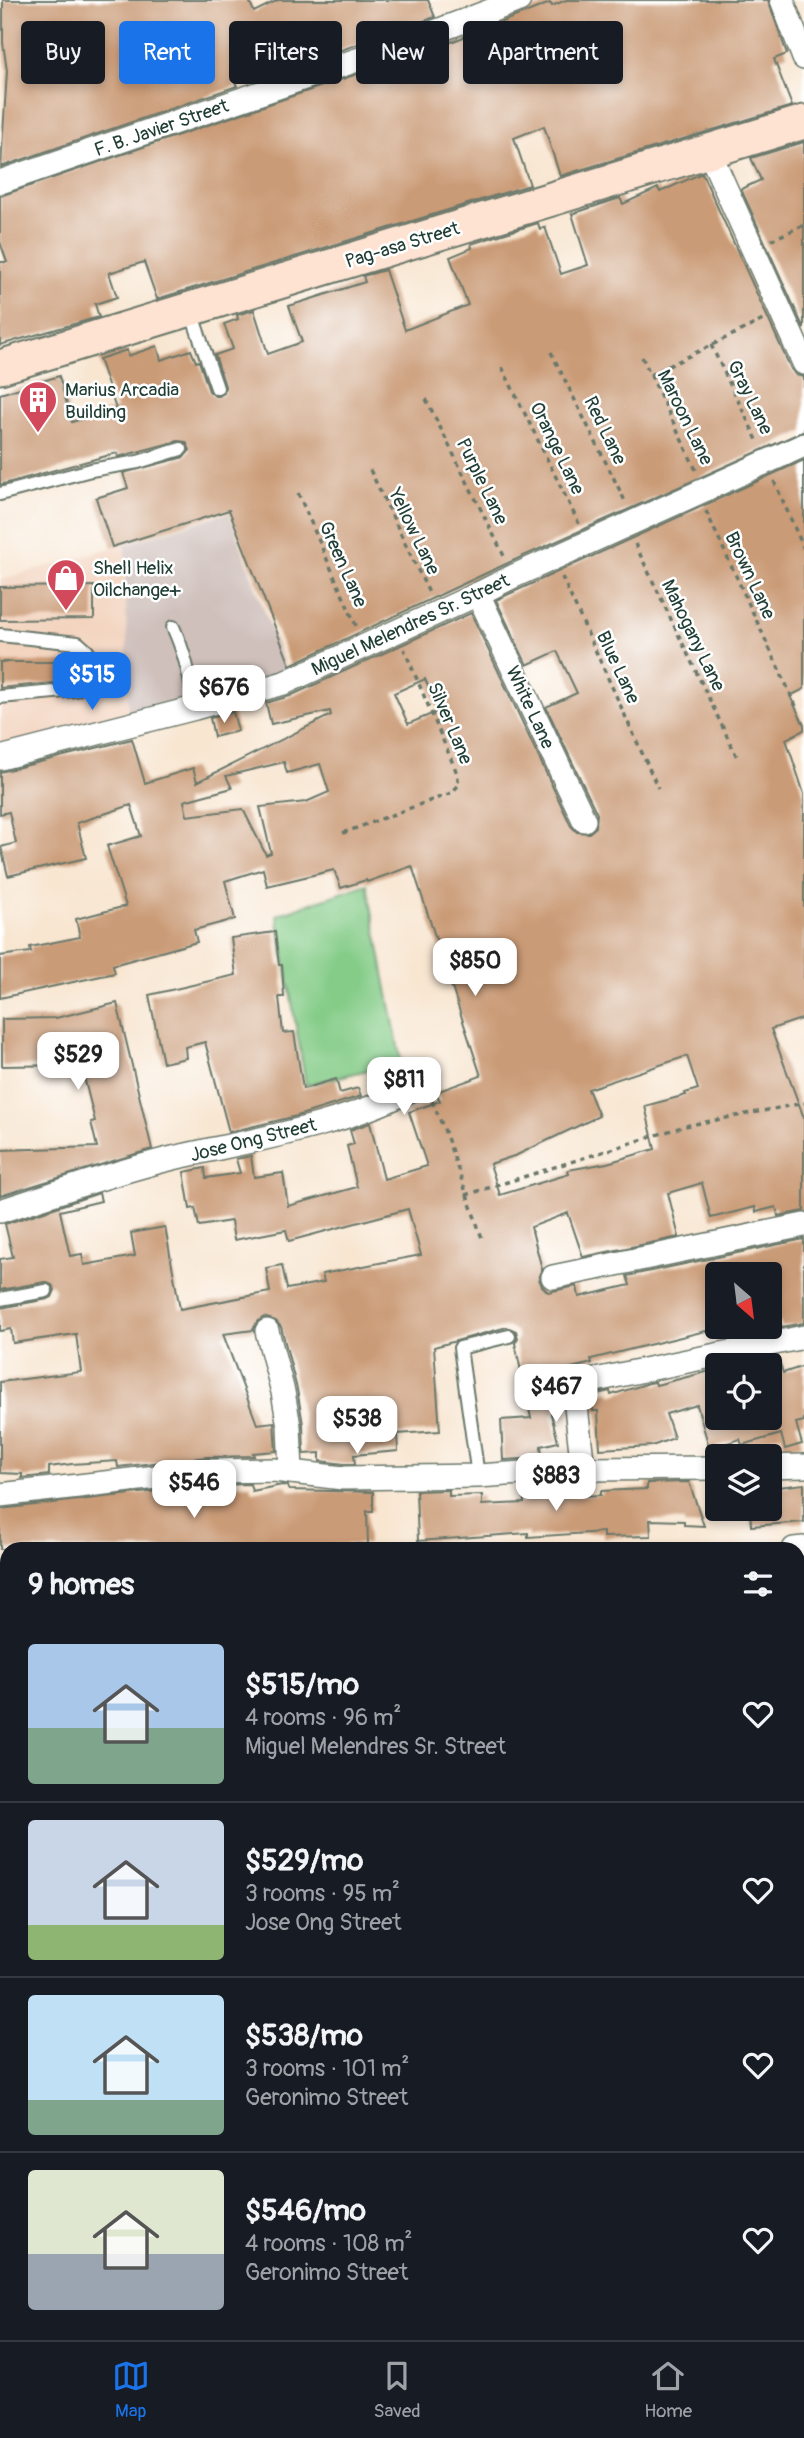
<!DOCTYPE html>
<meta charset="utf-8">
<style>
body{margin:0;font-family:Pangolin,sans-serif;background:#242831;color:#f1f3f6;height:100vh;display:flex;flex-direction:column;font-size:26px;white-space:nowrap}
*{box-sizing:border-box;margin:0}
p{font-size:23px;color:#9ea1a6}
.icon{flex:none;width:38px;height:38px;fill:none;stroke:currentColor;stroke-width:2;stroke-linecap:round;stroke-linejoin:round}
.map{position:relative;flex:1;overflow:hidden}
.sheet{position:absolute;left:0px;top:1542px;width:805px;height:800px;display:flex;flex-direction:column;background:#171b24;border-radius:21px 21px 0 0;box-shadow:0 4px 10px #0003}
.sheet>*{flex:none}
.top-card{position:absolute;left:21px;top:21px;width:763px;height:63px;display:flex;gap:14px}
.needle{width:46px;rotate:152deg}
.controls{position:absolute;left:705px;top:1262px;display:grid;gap:14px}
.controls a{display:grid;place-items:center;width:77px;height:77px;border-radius:7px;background:#171b24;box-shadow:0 4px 10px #0003;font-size:35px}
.price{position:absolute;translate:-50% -60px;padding:0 16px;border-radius:14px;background:#fff;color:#222;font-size:23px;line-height:46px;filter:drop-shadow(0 2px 4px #0008)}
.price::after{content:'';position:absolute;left:50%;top:42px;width:21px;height:16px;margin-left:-10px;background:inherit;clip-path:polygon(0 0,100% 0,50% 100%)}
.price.selected{background:#1a73e8;color:#fff}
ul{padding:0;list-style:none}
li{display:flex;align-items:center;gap:21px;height:175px;padding:0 28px}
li+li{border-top:2px solid #363941}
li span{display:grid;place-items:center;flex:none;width:196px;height:140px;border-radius:7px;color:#555}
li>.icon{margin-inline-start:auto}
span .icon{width:84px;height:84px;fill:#fffc;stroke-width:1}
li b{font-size:30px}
h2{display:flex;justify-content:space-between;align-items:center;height:84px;padding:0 28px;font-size:30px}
.pill{padding:0 24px;border-radius:7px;background:#171b24;box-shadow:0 4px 10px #0003;font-size:24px;line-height:63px}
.pill.selected{background:#1a73e8;color:#fff}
.menu{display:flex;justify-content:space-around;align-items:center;height:98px;border-top:2px solid #363941;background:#171b24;font-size:19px;color:#9ea1a6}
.menu a{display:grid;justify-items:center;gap:4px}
.menu .selected{color:#1a73e8}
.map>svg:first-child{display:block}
.built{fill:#f3d4bf}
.industrial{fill:#cfc0bb}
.green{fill:#85cc88;stroke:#52845e;stroke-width:2}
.building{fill:#ca9b77;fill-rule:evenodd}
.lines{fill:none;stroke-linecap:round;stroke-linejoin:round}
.lane-casing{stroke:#6b786b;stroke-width:16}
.street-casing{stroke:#6b786b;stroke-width:26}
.secondary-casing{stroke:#6b786b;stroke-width:37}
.path{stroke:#6b786b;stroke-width:3.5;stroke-dasharray:5 5;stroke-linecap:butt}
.lane{stroke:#fff;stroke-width:12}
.street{stroke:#fff;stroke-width:23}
.secondary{stroke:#fee3d2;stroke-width:33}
.labels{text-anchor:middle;stroke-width:5;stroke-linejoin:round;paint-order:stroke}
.street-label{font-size:19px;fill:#1f3d34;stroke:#fff}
.poi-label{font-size:19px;fill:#1f3d34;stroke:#fff;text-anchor:start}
</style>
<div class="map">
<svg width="804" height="2340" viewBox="0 0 804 2340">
<rect width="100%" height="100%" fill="#fff"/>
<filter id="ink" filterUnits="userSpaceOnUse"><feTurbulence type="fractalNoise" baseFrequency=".0143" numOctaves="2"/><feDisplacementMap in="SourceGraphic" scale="14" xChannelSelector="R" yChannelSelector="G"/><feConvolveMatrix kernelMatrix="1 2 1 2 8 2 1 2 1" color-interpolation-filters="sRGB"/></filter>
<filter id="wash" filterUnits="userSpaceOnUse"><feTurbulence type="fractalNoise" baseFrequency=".00686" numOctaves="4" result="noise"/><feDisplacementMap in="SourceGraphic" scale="28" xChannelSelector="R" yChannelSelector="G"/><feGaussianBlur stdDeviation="1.57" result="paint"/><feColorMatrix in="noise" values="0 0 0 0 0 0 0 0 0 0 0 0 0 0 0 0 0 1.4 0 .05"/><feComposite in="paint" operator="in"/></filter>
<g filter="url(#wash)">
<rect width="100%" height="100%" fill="#f8e6d1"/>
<!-- built -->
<g class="built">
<path d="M125,544L128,716L0,749V580Z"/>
<path d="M804,2169V2329H798V2170Z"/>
</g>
<!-- industrial -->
<path class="industrial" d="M229,512L287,673L128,716L125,544Z"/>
<!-- green -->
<path class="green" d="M367,884L401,1062L306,1085L277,915Z"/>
<g id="blocks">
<!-- building -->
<g class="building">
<path d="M3,0H249L254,12L278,0H428L435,17L296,66L293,59L235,82L237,86L1,167L7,71L3,43Z"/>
<path d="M566,0H768L787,54L774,59L792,106L560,176L544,126L514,138L530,185L157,299L144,262L109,273L117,297L95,304L99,317L0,345V262H7L0,242V196L451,42L550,3L552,6Z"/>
<path d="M804,142V329L741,189L761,180L751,158Z"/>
<path d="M702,173L791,369L796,375L804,377V431L508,563L290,665L229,510L112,547L96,498L128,488L123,473L184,457L190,450L186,442L178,441L118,457L117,453L0,485V394L59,376L72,422L116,409L99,359L127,350L128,356L157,346L161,360L191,350L196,362L199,361L209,391L215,396H219L224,393L225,386L215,355L233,349L224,324L238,319L237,315L254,310L268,354L302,342L289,306L365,282L363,276L385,270L405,330L468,305L450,257L472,248L471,244L538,223L540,230L545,227L561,274L588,265L572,214L620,198L623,204L658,188L660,192Z"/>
<path d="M804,460V689L790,696L804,725V730L786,739L804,794V1018L771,1029L804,1118V1211L778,1216L776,1207L756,1212L755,1207L711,1218L702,1183L668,1193L679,1237L583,1257L568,1213L531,1227L542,1269L539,1279L542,1286L548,1292L577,1286L579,1297L630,1285L627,1276L804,1239V1323L782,1327L780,1322L770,1325V1274H718V1328L591,1359L592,1363L551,1373L556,1390L551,1391L556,1413L551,1414L558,1442L541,1446L542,1458L503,1460L501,1420L531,1418L515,1343L518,1338L516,1331L507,1327L434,1347L440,1431L397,1434L398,1451L354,1455L355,1464H344L320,1461V1453L304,1454L303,1424L297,1389L281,1327L276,1321L264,1317L257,1322L253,1330L223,1334L257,1424L274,1422L276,1451L253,1453L254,1456L207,1457L118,1467L117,1461L72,1464L49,1467V1475L22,1478V1474L0,1473V1382L81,1372L76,1334L13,1343L11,1329L0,1331V1308L48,1299L52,1297L55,1290L52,1285L45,1282L0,1290V1259L13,1257L5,1224L99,1193L101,1201L60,1211L70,1256L82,1254L84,1265L135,1256L131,1233L165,1227L180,1309L270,1292L266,1268L282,1265L287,1289L324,1282L322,1274L421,1255L408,1209L289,1241L286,1230L234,1240L231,1221L199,1226L195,1208L190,1209L184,1172L205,1168L206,1178L240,1173L236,1159L251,1156L254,1177L283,1173L288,1206L357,1187L347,1146L354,1144L350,1130L370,1123L384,1179L427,1166L409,1112L440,1101L436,1092L481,1076L412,866L367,882L366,880L341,888L334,870L267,886L263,869L225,881L235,919L194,930L197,942L113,965L115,973L0,998V956L31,952L30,947L80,937L76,919L126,906L107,846L141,836L131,805L77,823L86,858L8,876L1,847L16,843L9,812L0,814V772L132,739L145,783L193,768L197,782L331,715L330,711L271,724L266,703L290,696L471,613L571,826L577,832L589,833L596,827L597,814L546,707L577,693L557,651L527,665L496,600ZM425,679L439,711L408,724L394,693ZM284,762L287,773L320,764L329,792L306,802L260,807L271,853L266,855L243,809L187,816L184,801L232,788L226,776ZM687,1056L698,1089L685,1093L686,1095L645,1106L655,1149L607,1163L568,1170L569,1174L500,1195L490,1164L517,1155L599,1116L588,1089Z"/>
<path d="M94,586V619L0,620V587Z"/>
<path d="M0,662H73V681L0,688Z"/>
<path d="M233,712L238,731L214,737L210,718Z"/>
<path d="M275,932L279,965H282L284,997H279L283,1033L294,1032L303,1089L336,1079L340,1093L358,1088L361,1096L297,1116L229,1132L205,1042L185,1047L186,1058L163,1063L149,995L236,975L231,938Z"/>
<path d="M117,1003L152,1149L0,1196V1150L97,1147L91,1122L95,1121L81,1065L2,1066V1019L56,1018Z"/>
<path d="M778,1357L783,1373L804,1366V1421L796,1423L802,1444L785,1449L781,1434L742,1445L740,1439L718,1446V1454H711L697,1405L666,1414L674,1438L652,1446L600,1449L598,1411H593L592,1395L610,1391L611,1395L649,1383L655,1382L656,1385L718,1369V1418H770V1358Z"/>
<path d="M689,1482L704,1526L684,1525V1521L650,1520L651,1536L603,1537V1532L528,1537V1533L418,1541L416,1491L449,1490V1496L482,1495V1505L524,1503L523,1487L560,1485L561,1497L601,1495V1491L647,1489V1483Z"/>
<path d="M250,1484L252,1491L282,1485L288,1486L289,1490L373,1492V1511H367L368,1544L329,1545V1549H0V1509L210,1485Z"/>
<path d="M804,1484V1522L751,1526L750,1508H770V1488Z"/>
</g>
</g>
</g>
<g filter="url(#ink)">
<use href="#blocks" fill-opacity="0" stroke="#6b786b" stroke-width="2"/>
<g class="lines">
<defs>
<g id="lane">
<path d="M191,312L217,388"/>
<path d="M0,494L91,470L138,462L181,449"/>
<path d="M173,627C185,653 191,680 195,708"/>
<path d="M0,635L78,643L88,652C88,667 90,681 76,690L0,697"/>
<path d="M0,1299L46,1291"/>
<path d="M478,1476L460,1348L509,1336"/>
<path d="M798,2066L804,2110"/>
<path d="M282,2334V2340"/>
</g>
<g id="street">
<path d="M782,0L804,58"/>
<path d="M708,149L804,363"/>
<path d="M0,182L395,47L519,0"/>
<path d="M478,594L584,820"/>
<path d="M0,758L195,708L284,683L478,594L514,576L804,445"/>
<path d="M0,1211C57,1193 114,1172 173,1158C257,1139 346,1126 422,1084"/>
<path d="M553,1277L804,1225"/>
<path d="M267,1331L283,1392L289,1426L291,1472"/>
<path d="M770,1467L804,1466"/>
<path d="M583,1469L574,1389L576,1384L804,1337"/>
<path d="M0,1495L209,1471L274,1470L343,1478L478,1476L583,1469L718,1468"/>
<path d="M794,1549L804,1548"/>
<path d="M798,1625L804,1626"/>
<path d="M798,1832L804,1831"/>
<path d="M798,1902L804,1901"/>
<path d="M0,1987H7"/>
</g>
<g id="secondary">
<path d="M0,367L804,122"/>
<path d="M0,1621L7,1622"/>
<path d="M798,1760L804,1761"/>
</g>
</defs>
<!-- lane casing -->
<use href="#lane" class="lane-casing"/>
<!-- street casing -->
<use href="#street" class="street-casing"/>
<!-- secondary casing -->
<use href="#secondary" class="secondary-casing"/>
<!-- path -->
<g class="path">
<path d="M771,240L804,225"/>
<path d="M711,345L759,444"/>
<path d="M551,352L626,503"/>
<path d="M642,357L697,472"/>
<path d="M502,367L579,524"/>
<path d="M650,375L763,320"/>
<path d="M426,399L505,558"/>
<path d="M370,470L430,595"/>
<path d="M774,481L804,549"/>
<path d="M298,493L357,628"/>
<path d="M706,511L796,706"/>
<path d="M635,544L737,757"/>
<path d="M562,577L658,788"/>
<path d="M343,833L451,793L459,785L457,773L404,649"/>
<path d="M432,1101L444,1129L483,1241"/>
<path d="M466,1195L685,1126L804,1103"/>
</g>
<!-- lane -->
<use href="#lane" class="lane"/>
<!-- street -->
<use href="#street" class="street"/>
<!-- secondary -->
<use href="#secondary" class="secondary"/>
</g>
</g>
<!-- icons -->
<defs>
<symbol id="building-pin" viewBox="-11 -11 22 30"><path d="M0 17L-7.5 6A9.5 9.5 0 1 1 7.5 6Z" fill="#d1495b" stroke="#fff"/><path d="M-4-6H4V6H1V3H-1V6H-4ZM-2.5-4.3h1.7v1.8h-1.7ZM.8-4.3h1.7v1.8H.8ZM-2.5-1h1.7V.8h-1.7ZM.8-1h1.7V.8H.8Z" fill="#fff"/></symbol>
<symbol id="shop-pin" viewBox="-11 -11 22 30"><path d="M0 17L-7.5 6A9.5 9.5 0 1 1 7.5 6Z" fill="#d1495b" stroke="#fff"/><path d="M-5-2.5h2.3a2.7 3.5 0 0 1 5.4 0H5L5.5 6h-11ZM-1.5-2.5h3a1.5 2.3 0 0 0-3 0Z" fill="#fff"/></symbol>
</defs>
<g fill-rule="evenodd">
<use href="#building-pin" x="16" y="378" width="44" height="60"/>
<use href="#shop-pin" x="44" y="556" width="44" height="60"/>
</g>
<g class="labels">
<!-- street labels -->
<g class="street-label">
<text transform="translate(161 127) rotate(-19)" y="7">F. B. Javier Street</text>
<text transform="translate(402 244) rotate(-17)" y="7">Pag-asa Street</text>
<text transform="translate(751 397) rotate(64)" y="7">Gray Lane</text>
<text transform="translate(686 417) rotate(64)" y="7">Maroon Lane</text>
<text transform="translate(606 430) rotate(64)" y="7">Red Lane</text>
<text transform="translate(558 448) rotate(64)" y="7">Orange Lane</text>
<text transform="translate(483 481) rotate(64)" y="7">Purple Lane</text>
<text transform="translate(415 531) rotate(64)" y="7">Yellow Lane</text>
<text transform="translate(344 564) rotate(66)" y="7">Green Lane</text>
<text transform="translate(751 575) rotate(65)" y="7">Brown Lane</text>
<text transform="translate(410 624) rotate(-25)" y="7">Miguel Melendres Sr. Street</text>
<text transform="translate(694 635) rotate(64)" y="7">Mahogany Lane</text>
<text transform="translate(619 667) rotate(65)" y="7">Blue Lane</text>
<text transform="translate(531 707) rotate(65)" y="7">White Lane</text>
<text transform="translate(451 723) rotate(67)" y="7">Silver Lane</text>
<text transform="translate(253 1139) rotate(-14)" y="7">Jose Ong Street</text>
</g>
<!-- poi labels -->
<g class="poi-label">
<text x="65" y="396">Marius Arcadia<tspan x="65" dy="22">Building</tspan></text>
<text x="93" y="574">Shell Helix<tspan x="93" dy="22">Oilchange+</tspan></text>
</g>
</g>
</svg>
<div class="controls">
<a><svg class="needle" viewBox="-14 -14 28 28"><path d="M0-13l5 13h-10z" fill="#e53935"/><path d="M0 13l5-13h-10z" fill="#9ea1a6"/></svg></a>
<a><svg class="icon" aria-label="locate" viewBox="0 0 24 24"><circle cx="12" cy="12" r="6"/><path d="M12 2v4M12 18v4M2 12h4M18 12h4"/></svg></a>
<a><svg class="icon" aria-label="layers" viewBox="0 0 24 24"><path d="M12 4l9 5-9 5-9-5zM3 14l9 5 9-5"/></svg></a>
</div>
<b class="price selected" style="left:92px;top:712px">$515</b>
<b class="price" style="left:224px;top:725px">$676</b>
<b class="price" style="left:475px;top:998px">$850</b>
<b class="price" style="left:78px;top:1092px">$529</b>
<b class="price" style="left:404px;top:1117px">$811</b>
<b class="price" style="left:556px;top:1424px">$467</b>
<b class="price" style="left:357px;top:1456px">$538</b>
<b class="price" style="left:556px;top:1513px">$883</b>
<b class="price" style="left:194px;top:1520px">$546</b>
<div class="top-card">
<a class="pill">Buy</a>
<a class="pill selected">Rent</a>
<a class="pill">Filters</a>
<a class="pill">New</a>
<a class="pill">Apartment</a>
</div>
<section class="sheet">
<h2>9 homes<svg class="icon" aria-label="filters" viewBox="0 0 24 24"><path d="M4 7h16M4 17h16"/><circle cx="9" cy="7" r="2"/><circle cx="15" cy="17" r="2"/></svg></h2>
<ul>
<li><span style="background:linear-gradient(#a9c7e8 60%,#7fa58c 0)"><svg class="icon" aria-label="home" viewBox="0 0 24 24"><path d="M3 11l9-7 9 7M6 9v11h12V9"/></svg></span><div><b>$515/mo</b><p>4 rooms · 96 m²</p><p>Miguel Melendres Sr. Street</p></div><svg class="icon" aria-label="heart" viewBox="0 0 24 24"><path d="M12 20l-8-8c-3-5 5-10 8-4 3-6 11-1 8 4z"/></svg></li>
<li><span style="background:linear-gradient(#c9d6e8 75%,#8fb573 0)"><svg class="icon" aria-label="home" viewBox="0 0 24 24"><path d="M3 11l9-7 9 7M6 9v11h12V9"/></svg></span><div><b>$529/mo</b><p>3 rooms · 95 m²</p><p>Jose Ong Street</p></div><svg class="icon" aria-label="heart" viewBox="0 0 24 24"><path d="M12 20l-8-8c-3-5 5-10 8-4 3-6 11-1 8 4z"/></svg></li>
<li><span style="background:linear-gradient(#bfe0f5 75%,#7fa58c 0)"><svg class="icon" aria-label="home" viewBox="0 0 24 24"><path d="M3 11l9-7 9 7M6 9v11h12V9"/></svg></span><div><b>$538/mo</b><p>3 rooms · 101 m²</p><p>Geronimo Street</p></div><svg class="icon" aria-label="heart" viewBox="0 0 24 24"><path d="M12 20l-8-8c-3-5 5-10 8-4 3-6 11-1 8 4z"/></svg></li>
<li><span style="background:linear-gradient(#dfe7d0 60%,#9aa5b1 0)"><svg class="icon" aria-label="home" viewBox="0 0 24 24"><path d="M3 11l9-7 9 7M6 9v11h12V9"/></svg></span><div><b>$546/mo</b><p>4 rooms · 108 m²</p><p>Geronimo Street</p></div><svg class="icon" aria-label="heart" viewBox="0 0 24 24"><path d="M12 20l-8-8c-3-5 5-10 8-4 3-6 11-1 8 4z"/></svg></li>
</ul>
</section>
</div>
<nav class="menu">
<a class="selected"><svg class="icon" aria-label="map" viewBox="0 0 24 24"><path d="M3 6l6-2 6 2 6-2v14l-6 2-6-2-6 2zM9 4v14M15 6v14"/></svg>Map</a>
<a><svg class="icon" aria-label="saved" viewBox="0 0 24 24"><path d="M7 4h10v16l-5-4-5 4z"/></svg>Saved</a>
<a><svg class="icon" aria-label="home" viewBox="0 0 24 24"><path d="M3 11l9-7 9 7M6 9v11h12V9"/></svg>Home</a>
</nav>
